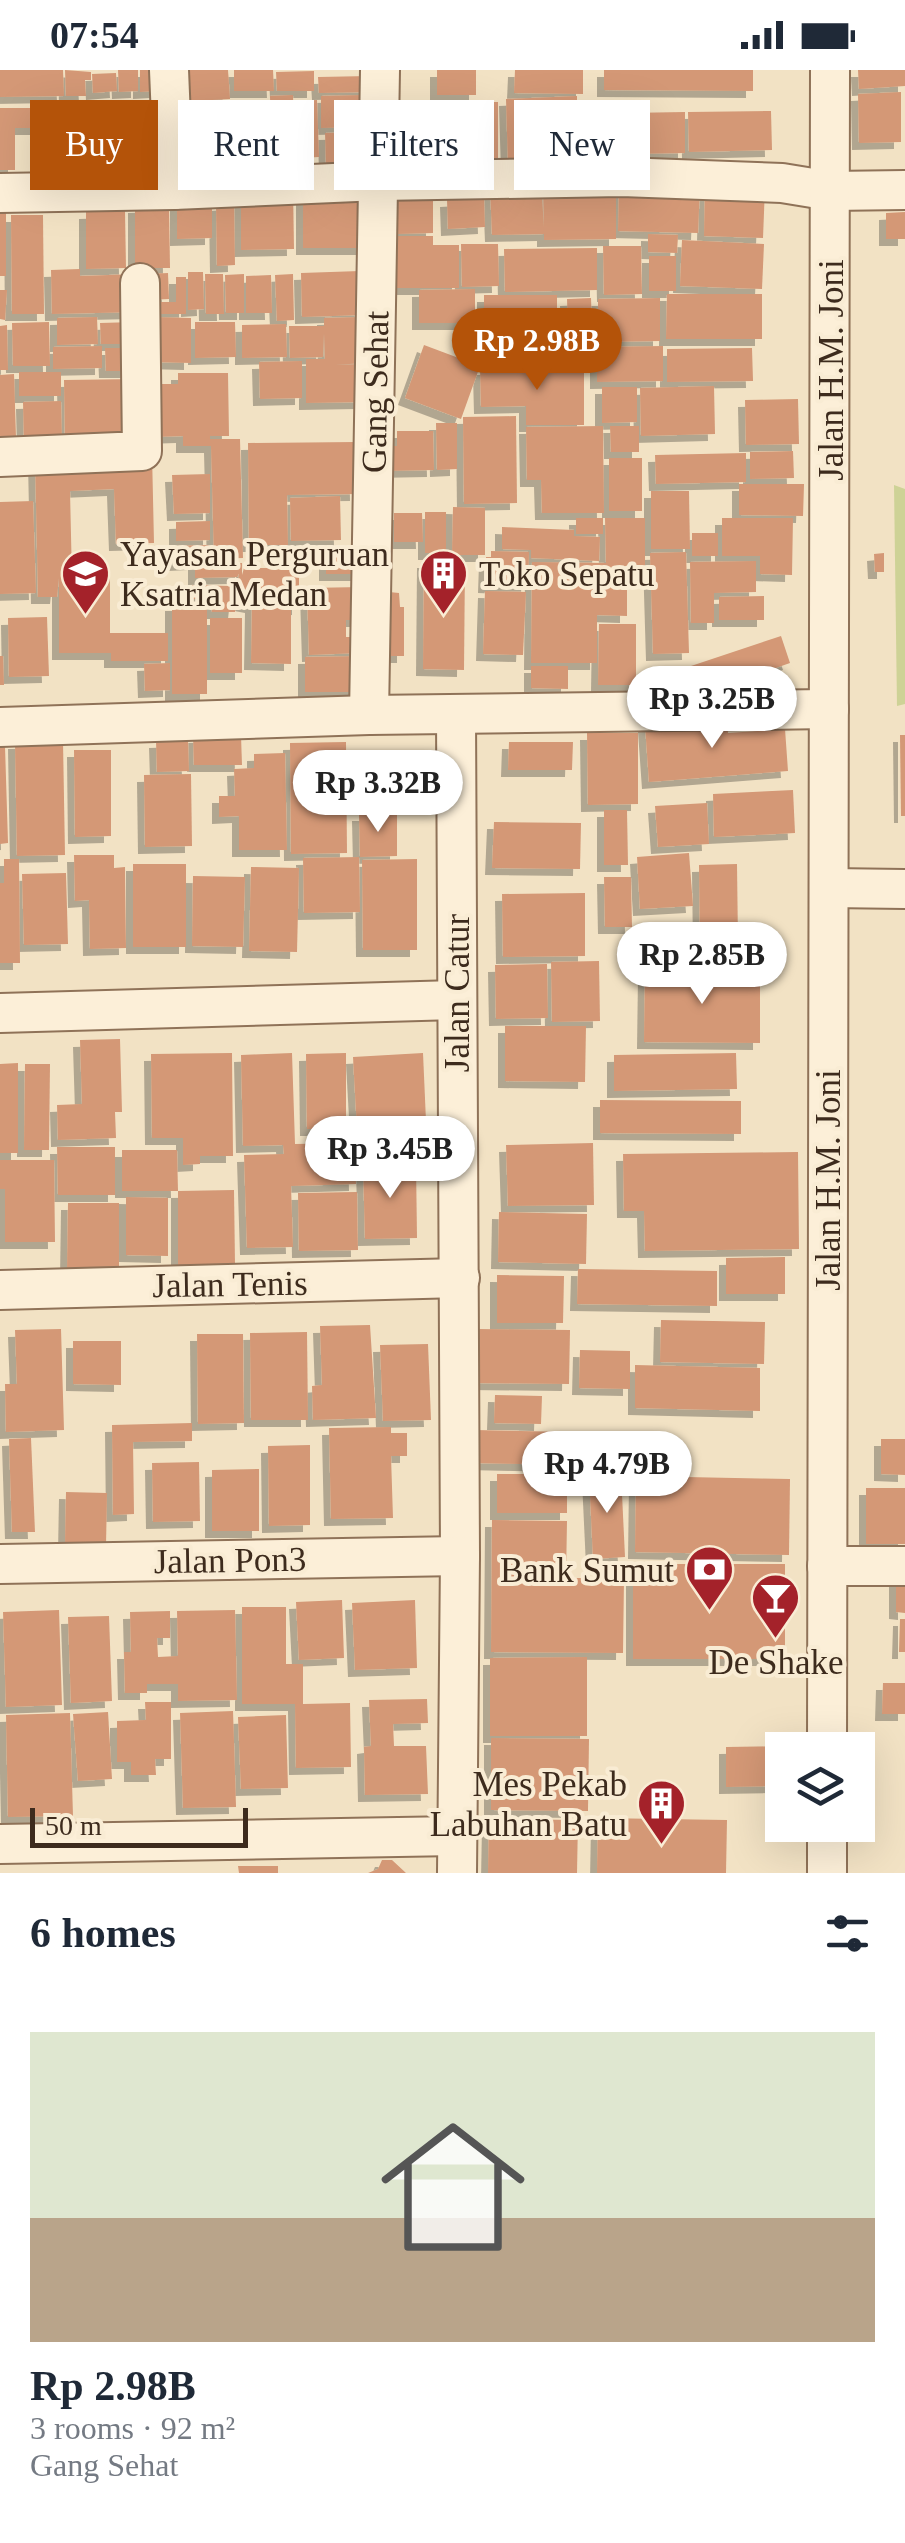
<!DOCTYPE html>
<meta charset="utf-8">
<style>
body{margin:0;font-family:"Times New Roman",serif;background:#f2f2f3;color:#1f2937;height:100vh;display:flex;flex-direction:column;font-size:38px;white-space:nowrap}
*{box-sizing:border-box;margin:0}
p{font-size:32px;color:#747a83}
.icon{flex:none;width:55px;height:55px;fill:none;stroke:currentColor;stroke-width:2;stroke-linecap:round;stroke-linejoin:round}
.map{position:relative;height:1803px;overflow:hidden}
.side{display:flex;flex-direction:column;background:#fff;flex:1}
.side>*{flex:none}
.top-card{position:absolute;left:30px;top:30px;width:845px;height:90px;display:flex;gap:20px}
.tools{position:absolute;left:765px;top:1662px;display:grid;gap:20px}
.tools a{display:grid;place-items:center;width:110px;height:110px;border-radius:0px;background:#fff;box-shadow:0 10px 40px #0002;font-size:50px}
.scale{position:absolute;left:30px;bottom:25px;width:218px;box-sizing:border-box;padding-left:10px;border:5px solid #3d2b1d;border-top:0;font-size:28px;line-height:35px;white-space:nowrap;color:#3d2b1d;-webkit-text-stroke:8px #f9ecd4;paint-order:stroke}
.price{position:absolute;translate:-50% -85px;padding:0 22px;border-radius:35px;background:#fff;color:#222;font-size:32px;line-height:65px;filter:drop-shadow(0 2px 5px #0008)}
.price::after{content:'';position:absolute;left:50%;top:60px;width:30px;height:22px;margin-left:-15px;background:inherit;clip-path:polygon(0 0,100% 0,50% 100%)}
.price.current{background:#b45309;color:#fff}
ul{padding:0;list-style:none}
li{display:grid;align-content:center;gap:20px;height:530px;padding:0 30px}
li span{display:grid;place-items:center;height:310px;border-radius:0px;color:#555}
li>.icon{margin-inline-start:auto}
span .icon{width:180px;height:180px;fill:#fffc;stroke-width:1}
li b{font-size:42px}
h2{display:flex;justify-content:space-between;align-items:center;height:120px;padding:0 30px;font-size:42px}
.pill{padding:0 35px;border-radius:0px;background:#fff;box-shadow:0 10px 40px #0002;font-size:35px;line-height:90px}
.pill.current{background:#b45309;color:#fff}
.status{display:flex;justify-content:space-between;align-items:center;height:70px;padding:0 50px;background:#fff;direction:ltr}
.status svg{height:28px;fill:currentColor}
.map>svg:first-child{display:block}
.green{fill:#ced296}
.building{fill:#d49876;filter:url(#shadow)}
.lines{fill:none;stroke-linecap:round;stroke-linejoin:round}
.minor-casing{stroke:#8f7258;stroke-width:42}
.minor{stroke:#fcefd8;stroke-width:38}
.labels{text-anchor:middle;stroke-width:8;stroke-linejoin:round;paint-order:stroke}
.street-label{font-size:35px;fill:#3d2b1d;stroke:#f9ecd4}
.poi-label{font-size:35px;fill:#3d2b1d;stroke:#f9ecd4;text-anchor:start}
</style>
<div class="status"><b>07:54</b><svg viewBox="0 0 49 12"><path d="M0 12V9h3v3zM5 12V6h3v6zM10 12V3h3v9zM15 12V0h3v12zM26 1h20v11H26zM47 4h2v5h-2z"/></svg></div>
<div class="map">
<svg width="905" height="1803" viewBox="0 0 905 1803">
<defs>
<filter id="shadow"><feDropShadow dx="-7" dy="7" stdDeviation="0" flood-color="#0004"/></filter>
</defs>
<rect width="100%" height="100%" fill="#f2e2c4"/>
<!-- green -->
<path class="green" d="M894,415L905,419V634L897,636Z"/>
<!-- building -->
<g class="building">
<path d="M0,0H63L64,26L0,27Z"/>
<path d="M65,0L91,2V10H85L86,26H66Z"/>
<path d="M118,0H138V21L119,22Z"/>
<path d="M140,0H157V21L140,22Z"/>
<path d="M173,0H228L230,29L175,32Z"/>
<path d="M234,0H273L274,21H234Z"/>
<rect x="437" y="0" width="39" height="25"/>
<path d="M515,0H583V24L514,23Z"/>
<path d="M604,0H753V21L604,20Z"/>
<path d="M858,0H905V16L859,19Z"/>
<path d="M314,1V21H277L276,2Z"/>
<path d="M116,3L117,21L93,23L92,4Z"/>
<path d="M370,6L371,22L319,23L318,7Z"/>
<path d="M901,22V72L859,73L858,24Z"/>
<path d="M293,25L294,59L271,60L270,26Z"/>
<path d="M363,25V57L321,58V26Z"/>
<path d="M577,26V47L621,44L624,90L581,94L579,72V92L508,95L506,29Z"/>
<path d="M317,30L319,87L285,89V63H296L295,31Z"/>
<path d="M164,31L166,92L144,93L142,32Z"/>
<path d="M45,32H86L87,102L47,103Z"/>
<path d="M135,32L137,96L92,98L90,33Z"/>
<path d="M416,32H498V89H452V75H416Z"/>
<path d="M267,34L269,67L279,66L280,89L238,90L236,35Z"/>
<path d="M220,37L221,66L176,67L175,39Z"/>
<path d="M222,37H235L237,100L180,101L179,70L221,69L222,73Z"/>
<path d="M0,38H41V58H15V100H0Z"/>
<path d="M771,41L772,80L689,82L688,42Z"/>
<path d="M685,42V83L628,84L627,43Z"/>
<path d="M372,62V94L326,95L325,63Z"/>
<path d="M616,110V169L544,170V164L492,165L490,116L541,114L544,157L543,111Z"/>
<path d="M619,112L700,115L698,163L618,161Z"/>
<path d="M705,115L765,117L763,168L704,166Z"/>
<path d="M293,118L294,179L241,180V119Z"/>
<rect x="303" y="121" width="69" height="57"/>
<path d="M484,128L485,157L448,159L447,130Z"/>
<path d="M177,129H212V168L177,169Z"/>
<path d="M396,129H433V163L397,164Z"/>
<path d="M234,133L235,195L217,196L216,134Z"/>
<path d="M169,135L170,198H135V136Z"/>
<rect x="0" y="140" width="6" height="66"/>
<path d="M125,141L126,198L86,199V142Z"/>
<path d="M905,142V169H886V143Z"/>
<path d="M11,145H43L44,244H12Z"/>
<path d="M648,164L678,165L677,183L648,182Z"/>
<path d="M392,166H433V175H459V218H393Z"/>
<path d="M682,170L764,174L762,219L680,216Z"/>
<path d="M461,174H498L499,216L462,217Z"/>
<path d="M603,176H641L642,224L604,225Z"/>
<path d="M597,178V220L505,222L504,179Z"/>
<rect x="649" y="186" width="27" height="35"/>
<path d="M80,199V206L138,204L139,242L52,244L51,200Z"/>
<path d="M360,201L362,245L302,247L301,203Z"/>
<path d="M188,202H203L204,239L188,240Z"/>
<path d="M168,203L169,229L148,230V204Z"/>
<path d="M205,204H223L224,244H206Z"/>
<path d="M244,204V243H226L225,205Z"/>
<path d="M293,204L294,250L277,251L275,205Z"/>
<path d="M271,205L272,243H246V206Z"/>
<path d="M176,207H186V244H151V232H176Z"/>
<path d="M475,219V253H419V220Z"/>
<path d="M0,220H7L5,250L0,249Z"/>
<path d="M667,224H762V269H666Z"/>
<path d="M484,225H557V259L484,260Z"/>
<path d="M591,228L592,260H568L567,229Z"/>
<path d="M660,228V271L598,272V229Z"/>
<path d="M97,247L98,274L57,275V248Z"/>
<path d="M153,247L191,248V293L153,292Z"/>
<path d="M361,247L363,293L335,295L363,294L364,332L306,333V289H325L324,263L323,287L290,288L289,256H324V248Z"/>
<path d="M49,252L50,296H13L12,253Z"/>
<path d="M135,252V274H101L100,253Z"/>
<path d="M195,252H235L236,287L195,288Z"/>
<path d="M286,254L287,287L242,288V255Z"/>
<path d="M7,255L8,300H0V256Z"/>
<path d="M585,266L586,291L491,293V267Z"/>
<path d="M424,275L480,296L461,349L405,328Z"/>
<path d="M102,276V298L53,299V277Z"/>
<path d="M663,276V311L597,312V277Z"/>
<path d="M105,278H140V301H106Z"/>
<path d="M752,278L753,311L667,312V279Z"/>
<path d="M302,291V328L260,329L259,292Z"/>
<path d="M584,297V355H526V336L481,337L480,298Z"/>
<rect x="19" y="302" width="42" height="24"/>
<path d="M178,303H228L229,366H210V369H240L243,488L214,489L211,376H183V366L153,367L152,314H178Z"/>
<path d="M14,304L16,368L0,369V305Z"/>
<path d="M139,309L140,368L65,369L64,310Z"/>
<path d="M714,316L715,364L641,366L640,318Z"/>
<path d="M602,317H637V352L602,353Z"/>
<path d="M798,329L799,374L746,375L745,330Z"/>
<path d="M61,331L62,371H24L23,332Z"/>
<path d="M516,346L517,433L464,434L463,347Z"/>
<path d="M436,353H457V399L437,400Z"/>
<path d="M603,356L604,443H542L541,410H527L526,357Z"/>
<path d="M610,356H639V382H611Z"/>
<path d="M397,361H433L434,400L383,401V376H397Z"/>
<path d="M356,372L357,424L287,425L288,475H249L248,373Z"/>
<path d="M793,381L794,408L750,409V382Z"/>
<path d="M152,383L154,473L116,474L114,419L70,421L72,509L110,508V563H168V591H111V583H59V508L57,527H38L35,386Z"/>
<path d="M746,383V412L656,414L655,385Z"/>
<rect x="609" y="388" width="33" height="53"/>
<path d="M210,404V443L174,444L172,405Z"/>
<path d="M739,414H804L803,446L739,445Z"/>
<path d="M651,421H689L690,479H651Z"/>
<path d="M340,426L341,470L291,471L290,428Z"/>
<path d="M33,431L36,523L0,524V432Z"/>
<path d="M453,437L485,438V485H452Z"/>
<rect x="425" y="442" width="21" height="41"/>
<path d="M394,443H422L423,472H394Z"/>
<rect x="576" y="448" width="27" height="16"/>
<path d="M605,448H645V502L627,501V546L597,545V593H531L532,492L606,493Z"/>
<path d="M722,448H793L792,505L760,504V486H722Z"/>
<path d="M210,451V470L176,471V452Z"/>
<path d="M502,457L574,460V466L600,467L599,491L531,488V480L502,479Z"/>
<rect x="692" y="463" width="26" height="23"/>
<path d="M209,475V494L242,493V505L244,498H299V538L291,539V594L251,593L252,536L236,533L235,542H212L211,529H192V515L231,516V511H238L239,504L237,507L195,508V493L175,494V476Z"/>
<path d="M491,481L529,482L528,518L485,516L486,487H491Z"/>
<rect x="326" y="482" width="32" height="22"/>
<path d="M686,482L689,583L653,584L650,483Z"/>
<path d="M884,483V502H875L874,484Z"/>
<path d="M424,491L465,492L464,600L423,599Z"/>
<path d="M756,491V522L714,523V553H691L690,492Z"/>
<path d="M362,517V550H346V567H359L360,583L309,585L307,518Z"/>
<path d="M485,521L526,522L523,585L483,584Z"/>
<path d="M389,522L399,523L400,537H404V586H389Z"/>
<path d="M764,526V550H719V527Z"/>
<rect x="172" y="534" width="35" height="90"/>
<path d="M47,547L49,606L9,607L8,548Z"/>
<rect x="210" y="548" width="32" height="55"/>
<path d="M599,554H636V615H598Z"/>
<path d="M781,566L790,593L697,625L688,597Z"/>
<path d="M0,586H3L4,615H0Z"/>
<path d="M365,586L366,622H305V587Z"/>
<path d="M170,593V620L145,621L144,594Z"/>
<path d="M531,596H568V619L531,618Z"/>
<path d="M727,649L728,663L785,659L788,701L649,712L645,655Z"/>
<path d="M587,663H638V734L588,735Z"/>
<path d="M241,665L242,695H194L193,666Z"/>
<path d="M900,665H905V746H901Z"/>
<path d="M188,670L189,701L157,702L156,671Z"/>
<path d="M63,671L65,785L17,786L15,672Z"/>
<path d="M346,672L347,783L291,784L290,673Z"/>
<path d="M509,672H573L572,700H508Z"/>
<path d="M0,677H5L8,773L0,774Z"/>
<path d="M74,680H111V766L75,767Z"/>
<path d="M285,683L287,780H239V746L219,747V726H235L234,699L254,698V684Z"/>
<path d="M440,689L441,736L369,737L368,690Z"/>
<path d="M191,704L192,776L145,777L144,705Z"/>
<path d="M793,720L795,763L714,767L713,724Z"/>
<path d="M707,733L709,774L658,777L655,736Z"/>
<path d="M604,740H627L628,795H604Z"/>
<path d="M359,744H397V786L360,787Z"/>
<path d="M494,752L581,753L580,799L492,798Z"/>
<path d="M689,783L693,836L640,839L637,787Z"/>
<path d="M74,785H114V798L125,797L126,878L90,879L89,830L75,831Z"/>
<path d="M359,787L360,842L304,843L303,788Z"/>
<path d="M4,789H19L20,893H0V813H4Z"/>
<path d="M417,789V880H363L362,790Z"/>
<rect x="133" y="794" width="53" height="83"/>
<path d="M737,794L738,873L700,874L699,795Z"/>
<path d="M251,797L299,798L297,882L249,881Z"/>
<path d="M66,803L68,874L24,875L22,804Z"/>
<path d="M193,806L245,807L243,877L192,876Z"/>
<path d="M604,807H631L632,857H605Z"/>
<path d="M585,823V886L503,887L502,824Z"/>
<path d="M599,891L600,951L552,952L551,892Z"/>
<path d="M547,894L548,948L496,949L495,895Z"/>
<path d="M645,900L760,901V973L644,972Z"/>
<path d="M505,956H586L585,1012L505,1011Z"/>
<path d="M120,969L122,1042H115L116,1068L58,1070L57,1035L82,1034L80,970Z"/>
<path d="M232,983L233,1086H200V1094L183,1095V1068H152L151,984Z"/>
<path d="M292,983L295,1074L355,1073L356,1114L291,1116L293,1177L247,1178L244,1085L284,1084L283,1075L243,1076L241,985Z"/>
<path d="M346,983V1059H307L306,984Z"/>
<path d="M423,983L427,1074L358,1077L353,987Z"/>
<path d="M736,983L737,1019L614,1021V985Z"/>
<path d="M18,993V1083H0V994Z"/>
<path d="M25,994H50L49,1080H24Z"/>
<path d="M600,1030L741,1031V1064L600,1063Z"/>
<path d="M593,1073L594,1135L508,1136L506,1075Z"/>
<path d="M57,1077H115V1125H58Z"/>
<path d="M122,1080H177L178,1121H122Z"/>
<path d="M798,1082L799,1179L645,1181L644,1141H624L623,1084Z"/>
<path d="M0,1090H54L55,1172H5V1119H0Z"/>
<path d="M416,1093L417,1168L365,1169L363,1094Z"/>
<path d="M234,1120L235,1195H178V1121Z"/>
<path d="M357,1122L358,1180L299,1181L298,1123Z"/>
<path d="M126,1127L168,1128V1186L126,1185Z"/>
<path d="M68,1133H119V1203L67,1202Z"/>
<path d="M499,1142L587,1144L586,1194L498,1192Z"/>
<path d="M785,1187V1224H726V1188Z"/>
<path d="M578,1199L717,1201V1236L577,1234Z"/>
<path d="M497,1205L564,1206L563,1253H497Z"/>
<path d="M661,1250L765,1252L764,1294L660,1292Z"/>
<path d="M370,1255L376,1348L313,1350L312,1316L322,1315L320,1256Z"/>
<path d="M61,1259L64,1360L6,1362L5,1314H17L15,1260Z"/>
<path d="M476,1259L570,1260L569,1314L475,1313Z"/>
<path d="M307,1262L308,1350H251L250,1263Z"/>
<path d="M197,1264H243L244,1353L198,1354Z"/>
<path d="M73,1271H121V1315L73,1314Z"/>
<path d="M428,1274L431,1350L383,1351L380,1275Z"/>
<path d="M580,1280L630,1281V1319L579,1318Z"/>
<path d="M635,1295L760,1298V1341L635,1338Z"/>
<path d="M495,1325L542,1326L541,1354L494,1353Z"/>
<path d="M192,1353V1371L133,1372L134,1444L113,1445L112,1355Z"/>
<path d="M391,1357V1363H407V1386H391L393,1448L331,1449L329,1358Z"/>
<path d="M475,1360L572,1362L571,1395L474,1393Z"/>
<path d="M31,1368L35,1462H12L9,1369Z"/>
<path d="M881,1369H905V1405L881,1404Z"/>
<path d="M310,1375V1455L269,1456L268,1376Z"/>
<path d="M199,1392L200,1451L153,1452L152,1393Z"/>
<path d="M259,1399V1461H212V1400Z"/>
<path d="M621,1403L625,1487L593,1489L589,1404Z"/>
<rect x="497" y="1404" width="70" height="39"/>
<path d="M636,1406L790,1409L789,1485L635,1482Z"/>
<rect x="866" y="1418" width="39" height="56"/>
<path d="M66,1422L107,1423L106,1476L65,1475Z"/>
<path d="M492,1450L567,1451L566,1508H624L623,1583L491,1582Z"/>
<rect x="633" y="1494" width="152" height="95"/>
<path d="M896,1499H905V1543L896,1542Z"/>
<path d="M342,1530L344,1588L299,1590L296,1532Z"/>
<path d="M415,1530L417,1598L355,1600L352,1533Z"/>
<path d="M242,1537H286V1594H303V1634L350,1633L351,1697L296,1698L295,1634H242Z"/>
<path d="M59,1540L62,1635L6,1637L3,1542Z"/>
<path d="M235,1540L237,1630L178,1631V1614H147V1623H125L124,1582H131L130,1542L170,1541V1568H157L158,1587L178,1586L177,1541Z"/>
<path d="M109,1546L112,1631L71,1633L68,1547Z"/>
<path d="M900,1549H905V1582H899Z"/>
<path d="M587,1587V1666H490V1588Z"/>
<path d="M883,1613H905V1644H882Z"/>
<path d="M427,1629L428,1653L393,1654L394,1676H426L428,1724L365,1725L364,1677L371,1676L369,1630Z"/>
<path d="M145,1632H171V1689H155L156,1705H131V1692H117V1651L146,1650Z"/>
<path d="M233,1641L236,1737L183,1738L180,1643Z"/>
<path d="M108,1642L112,1709L78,1711L73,1644Z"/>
<path d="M70,1643L73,1746L8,1747L6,1645Z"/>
<path d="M286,1645L288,1718L241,1719L238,1647Z"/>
<path d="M491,1668L589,1669L588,1741L491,1740Z"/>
<path d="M784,1676L782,1716L726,1717V1677Z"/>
<path d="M598,1748L727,1750L726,1803H597Z"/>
<path d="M489,1749L578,1750L577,1803H488Z"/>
<path d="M382,1790H392L406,1803H368L378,1799Z"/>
<path d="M238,1796H278V1803H239Z"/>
</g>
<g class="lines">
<defs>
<g id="minor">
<path d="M169,0L174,120"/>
<path d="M0,123L174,120L379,111L622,107L782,113L831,121L905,120"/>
<path d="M0,387L142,381L140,213"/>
<path d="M456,644L460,1486L457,1803"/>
<path d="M369,645L380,0"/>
<path d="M0,657L369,645L829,639"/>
<path d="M830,818L905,819"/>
<path d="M0,943L456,930"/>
<path d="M0,1220L460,1208"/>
<path d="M0,1494L460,1486"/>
<path d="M827,1496H905"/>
<path d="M827,1680L830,0"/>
<path d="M0,1774L456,1766"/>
<path d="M827,1803V1755"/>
</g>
</defs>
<!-- minor casing -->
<use href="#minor" class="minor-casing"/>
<!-- minor -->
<use href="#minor" class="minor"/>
</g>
<!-- icons -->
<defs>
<symbol id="school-pin" viewBox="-11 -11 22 30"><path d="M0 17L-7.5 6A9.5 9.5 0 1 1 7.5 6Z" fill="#a4222a" stroke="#f9ecd4"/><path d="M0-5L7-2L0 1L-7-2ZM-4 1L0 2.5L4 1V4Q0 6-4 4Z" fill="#fff"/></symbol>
<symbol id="building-pin" viewBox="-11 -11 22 30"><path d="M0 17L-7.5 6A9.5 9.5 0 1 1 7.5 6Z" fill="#a4222a" stroke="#f9ecd4"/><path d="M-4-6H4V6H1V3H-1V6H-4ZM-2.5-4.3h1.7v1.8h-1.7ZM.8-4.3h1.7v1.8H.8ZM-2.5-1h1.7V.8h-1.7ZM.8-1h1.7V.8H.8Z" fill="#fff"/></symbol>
<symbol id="bank-pin" viewBox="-11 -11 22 30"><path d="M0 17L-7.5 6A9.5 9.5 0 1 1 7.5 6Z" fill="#a4222a" stroke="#f9ecd4"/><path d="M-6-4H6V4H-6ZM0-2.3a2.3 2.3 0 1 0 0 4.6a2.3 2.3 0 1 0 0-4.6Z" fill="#fff"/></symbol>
<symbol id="bar-pin" viewBox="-11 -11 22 30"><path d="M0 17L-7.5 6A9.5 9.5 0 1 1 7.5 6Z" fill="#a4222a" stroke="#f9ecd4"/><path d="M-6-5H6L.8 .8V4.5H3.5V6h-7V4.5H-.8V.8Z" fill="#fff"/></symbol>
</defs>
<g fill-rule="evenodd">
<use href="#school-pin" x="58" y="476" width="55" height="75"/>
<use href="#building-pin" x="416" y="476" width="55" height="75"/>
<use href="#bank-pin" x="682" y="1472" width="55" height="75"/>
<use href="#bar-pin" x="748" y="1500" width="55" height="75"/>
<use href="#building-pin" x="634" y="1706" width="55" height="75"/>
</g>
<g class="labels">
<!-- street labels -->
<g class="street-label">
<text transform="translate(831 300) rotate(-90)" y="12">Jalan H.M. Joni</text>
<text transform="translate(375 322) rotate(-89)" y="12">Gang Sehat</text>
<text transform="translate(457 923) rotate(-90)" y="12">Jalan Catur</text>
<text transform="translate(828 1110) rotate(-90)" y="12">Jalan H.M. Joni</text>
<text transform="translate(230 1214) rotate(-1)" y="12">Jalan Tenis</text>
<text transform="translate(230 1490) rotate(-1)" y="12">Jalan Pon3</text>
</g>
<!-- poi labels -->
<g class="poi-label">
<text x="120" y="496">Yayasan Perguruan<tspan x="120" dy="40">Ksatria Medan</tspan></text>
<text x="479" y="516">Toko Sepatu</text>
<text x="674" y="1512" text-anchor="end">Bank Sumut</text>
<text x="776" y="1604" text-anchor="middle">De Shake</text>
<text x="627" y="1726" text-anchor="end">Mes Pekab<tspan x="627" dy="40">Labuhan Batu</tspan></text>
</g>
</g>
</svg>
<div class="tools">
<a><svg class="icon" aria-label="layers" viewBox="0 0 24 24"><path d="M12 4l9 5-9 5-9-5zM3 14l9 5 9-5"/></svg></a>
</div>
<div class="scale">50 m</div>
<b class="price current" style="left:537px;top:323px">Rp 2.98B</b>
<b class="price" style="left:712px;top:681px">Rp 3.25B</b>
<b class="price" style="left:378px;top:765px">Rp 3.32B</b>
<b class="price" style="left:702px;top:937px">Rp 2.85B</b>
<b class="price" style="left:390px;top:1131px">Rp 3.45B</b>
<b class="price" style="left:607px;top:1446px">Rp 4.79B</b>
<div class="top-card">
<a class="pill current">Buy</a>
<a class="pill">Rent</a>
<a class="pill">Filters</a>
<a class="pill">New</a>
</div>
</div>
<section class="side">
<h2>6 homes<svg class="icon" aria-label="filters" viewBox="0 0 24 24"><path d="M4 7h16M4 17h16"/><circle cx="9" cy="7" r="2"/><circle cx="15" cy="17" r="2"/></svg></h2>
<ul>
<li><span style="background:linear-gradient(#dfe7d0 60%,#b9a48a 0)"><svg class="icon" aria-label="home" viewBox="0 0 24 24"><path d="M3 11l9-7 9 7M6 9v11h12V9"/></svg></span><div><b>Rp 2.98B</b><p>3 rooms · 92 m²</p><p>Gang Sehat</p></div></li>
</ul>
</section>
